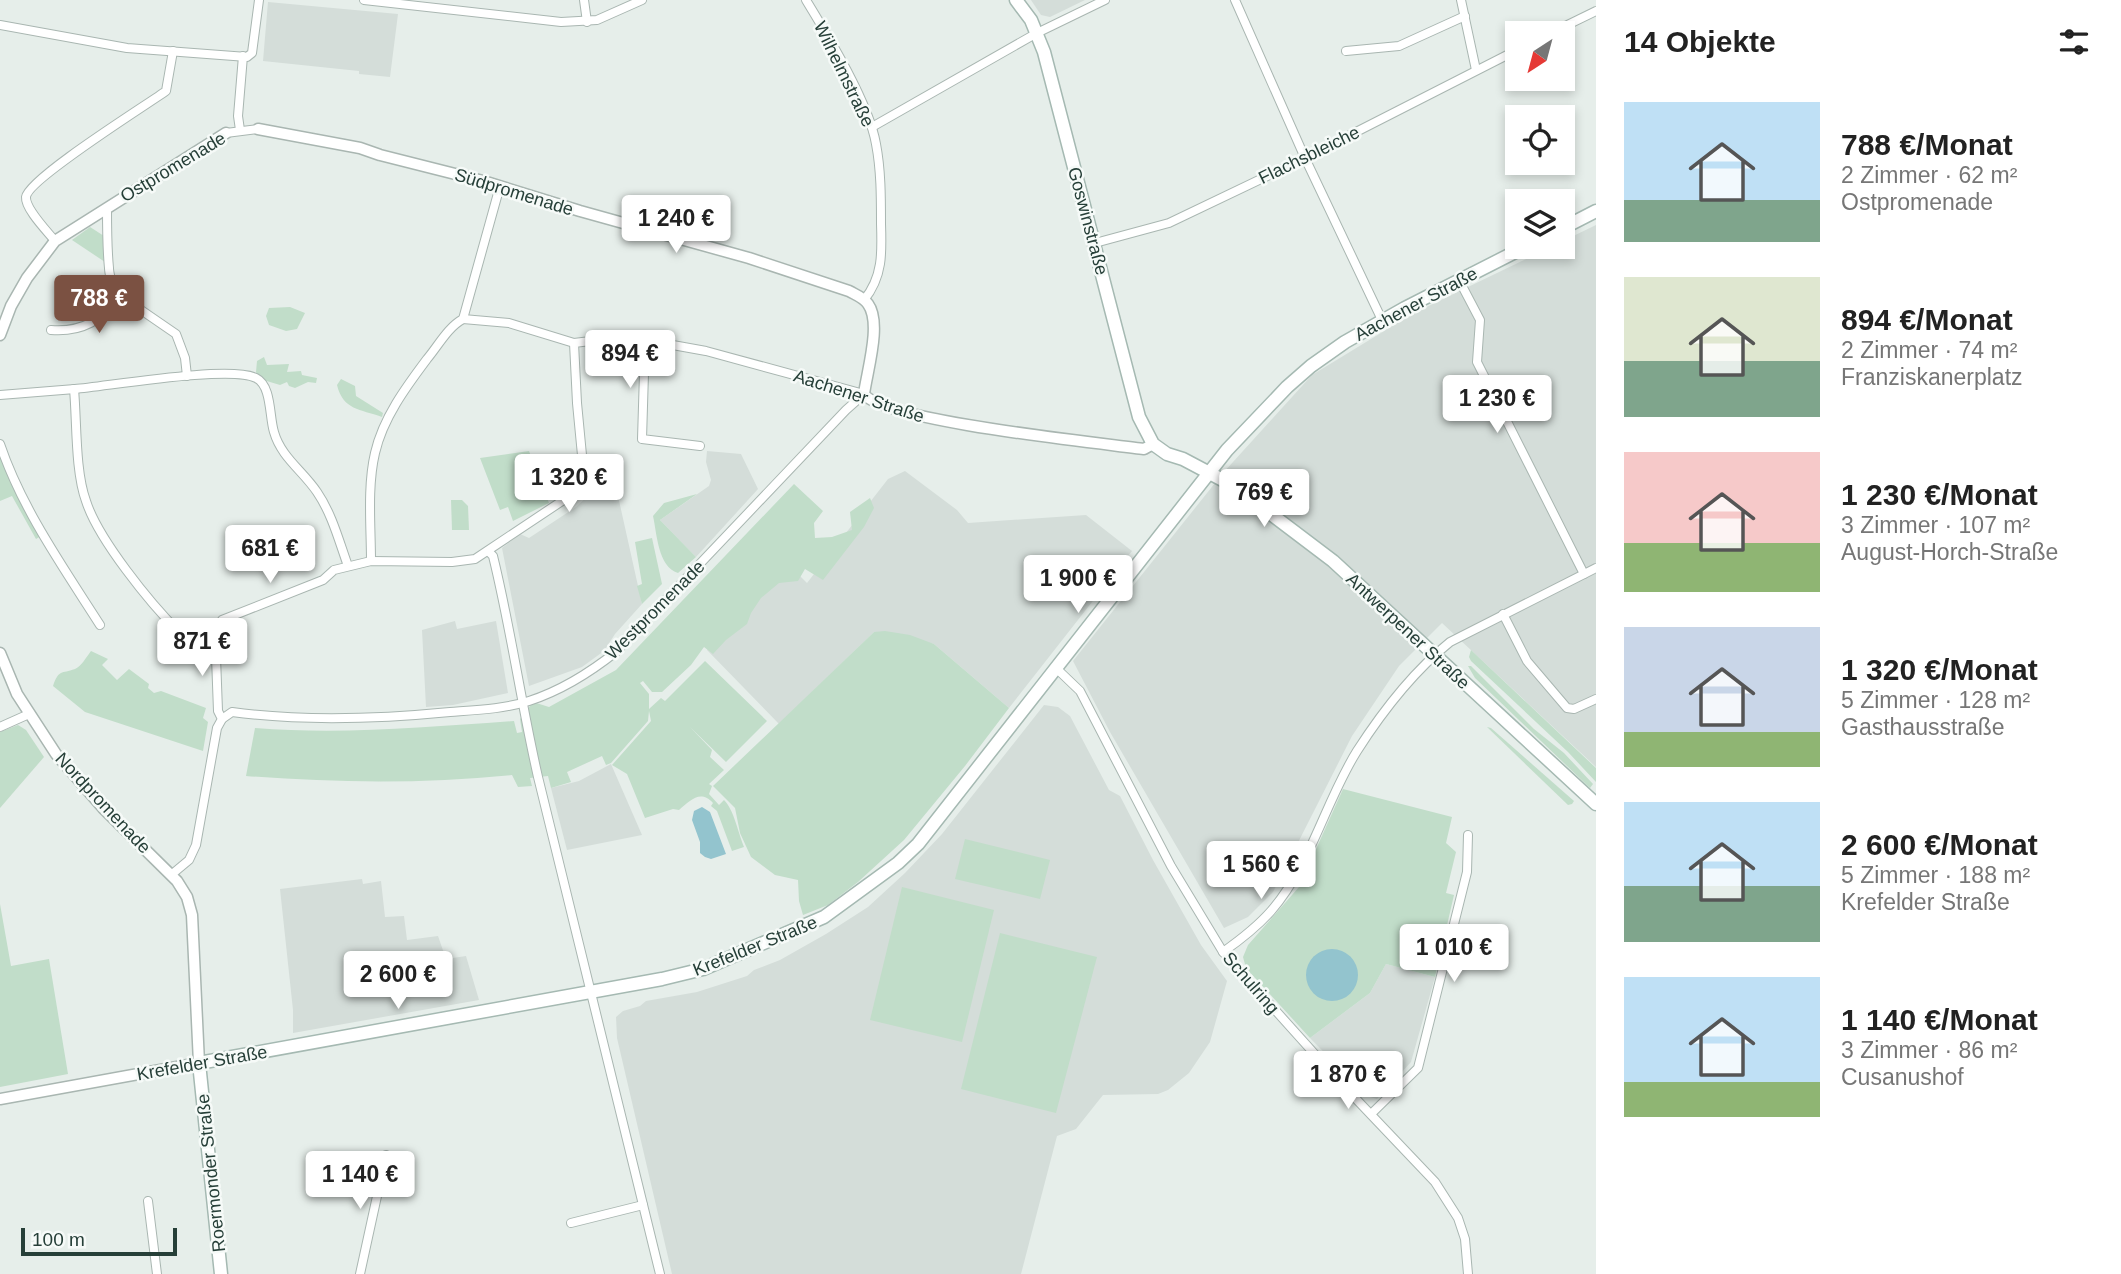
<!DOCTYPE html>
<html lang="de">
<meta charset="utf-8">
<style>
body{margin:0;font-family:Helvetica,sans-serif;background:#f6f6f6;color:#222;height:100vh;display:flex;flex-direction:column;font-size:26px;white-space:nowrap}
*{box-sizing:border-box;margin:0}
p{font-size:23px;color:#767676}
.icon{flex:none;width:38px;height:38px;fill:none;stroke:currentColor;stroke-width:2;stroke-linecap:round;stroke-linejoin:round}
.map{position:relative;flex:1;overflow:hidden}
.details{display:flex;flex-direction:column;background:#fff;width:525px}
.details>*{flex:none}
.needle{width:46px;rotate:216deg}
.fabs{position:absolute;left:1505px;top:21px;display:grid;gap:14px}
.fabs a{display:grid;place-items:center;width:70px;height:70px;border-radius:0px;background:#fff;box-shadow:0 4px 10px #0003;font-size:35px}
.scale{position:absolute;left:21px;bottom:18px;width:156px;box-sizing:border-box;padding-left:7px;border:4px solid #263f38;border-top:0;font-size:19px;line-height:24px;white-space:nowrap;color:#263f38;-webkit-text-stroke:5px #f6faf8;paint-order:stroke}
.price{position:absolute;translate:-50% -60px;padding:0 16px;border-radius:7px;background:#fff;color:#222;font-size:23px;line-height:46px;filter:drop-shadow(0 2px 4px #0008)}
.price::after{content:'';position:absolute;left:50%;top:42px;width:21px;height:16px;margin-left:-10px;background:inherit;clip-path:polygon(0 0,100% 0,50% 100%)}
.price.selected{background:#7b5142;color:#fff}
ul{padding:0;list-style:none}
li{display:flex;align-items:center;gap:21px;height:175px;padding:0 28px}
li span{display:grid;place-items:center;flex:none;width:196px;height:140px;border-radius:0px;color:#555}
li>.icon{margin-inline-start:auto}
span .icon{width:84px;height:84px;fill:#fffc;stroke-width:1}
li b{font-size:30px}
h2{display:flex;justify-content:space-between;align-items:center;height:84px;padding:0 28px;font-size:30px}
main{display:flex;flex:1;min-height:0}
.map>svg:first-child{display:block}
.built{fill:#d4ddd9}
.green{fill:#c1ddc9}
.water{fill:#93c4ce}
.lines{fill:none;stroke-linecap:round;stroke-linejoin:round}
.minor-casing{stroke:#a9b6b1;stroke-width:10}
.tertiary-casing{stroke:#a9b6b1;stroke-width:13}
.secondary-casing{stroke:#a5b9b2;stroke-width:15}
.minor{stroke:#fff;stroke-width:8}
.tertiary{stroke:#fff;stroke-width:10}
.secondary{stroke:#fff;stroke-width:12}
.labels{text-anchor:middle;stroke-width:5;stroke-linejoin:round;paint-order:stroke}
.street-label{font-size:18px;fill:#263f38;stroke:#f6faf8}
</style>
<main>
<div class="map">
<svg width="1596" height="1274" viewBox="0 0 1596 1274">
<rect width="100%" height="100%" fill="#e6eeea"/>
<!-- built -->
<g class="built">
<path d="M1031,0H1085L1050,17L1041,15Z"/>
<path d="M268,2L398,14L390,77L359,74V71L263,61Z"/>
<path d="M1596,225V767L1442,623L1399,666L1352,736L1273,892L1248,917L1224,928L1110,732L1073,661L1223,473L1312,375L1412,314L1551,247H1563V241Z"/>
<path d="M707,451L741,454L758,489L696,557L660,520L709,486L711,480L706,462Z"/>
<path d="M905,471L957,510L968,523L1086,515L1132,551L1009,708L934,644L874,632L779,724L707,650L788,564L807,583L888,479Z"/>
<path d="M614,478L642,604L615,634L604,651L582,667L529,686L502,548L520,534L529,538L576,507L597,487L595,481Z"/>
<path d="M455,621L457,629L496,621L508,693L453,705L426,707L422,630Z"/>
<path d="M1044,705L1058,707L1070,716L1109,790L1120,796L1153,860L1201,945L1227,981L1210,1042L1189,1073L1168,1090L1158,1094L1103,1095L1076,1129L1057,1136L1021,1274H672L617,1038L616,1017L623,1011L640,1006L646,1001L697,992L747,976L754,970L780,960L826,934L868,907L905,873L942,834Z"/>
<path d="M611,764L642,835L567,850L551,788L579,781Z"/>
<path d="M362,879L363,884L381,881L385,917L404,916L407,940L438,936L446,959L466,956L479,1000L293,1033V1010L280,889Z"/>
<path d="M1386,964L1435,977L1411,1062L1377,1099L1367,1096L1310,1038L1370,993Z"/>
</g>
<!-- green -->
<g class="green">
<path d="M90,227L104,236L105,262L72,240Z"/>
<path d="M290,307L305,313L297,329L286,331L269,325L266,316L269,308Z"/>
<path d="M264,357L267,365L289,364L287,372L301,371L302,375L317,378L316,383L308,382L295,388L289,386L287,382L280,385L260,379L256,372L257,361Z"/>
<path d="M341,379L355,386L356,396L383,413L382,417C360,409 343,410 337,385Z"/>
<path d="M529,451L549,503L513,521L508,507L500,510L480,458Z"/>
<path d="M0,456L23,507L41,536L36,539L12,496L0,501Z"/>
<path d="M794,484L823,511L814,523L815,538L832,537L852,530L850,512L870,498L874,508L864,527L823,580L805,569L798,581L779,583L761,598L751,613L747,624L726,640L713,654L704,647L691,665L662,692H652L643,681L640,683L649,694V709L661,698L665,701L705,661L767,721L726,762L690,727L712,750L710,757L724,770L709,784L712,786L709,794L719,805L724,800C734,810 738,832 744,847L732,851L717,811L711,806L713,803C700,789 690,801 679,810L673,809L645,818L627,774L612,765L651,721L649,711L648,721L611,763L606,765L602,756L567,772L571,782L551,788L548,776L530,778L532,786L518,787L512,775C424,784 335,783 246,776L255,728C341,735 427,727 514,721L517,733L522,732L520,719L533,702L549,707L616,670Z"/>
<path d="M697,494L660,520L696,557L678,573C658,567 657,534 653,516L664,503Z"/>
<path d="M451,500H462L468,506L469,530H452Z"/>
<path d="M652,538L662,584L642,604L637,586L642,584L635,542Z"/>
<path d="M885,631L910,635L934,644L1009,708L965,766L904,840L858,882L828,905L803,915L799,901L798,880L775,875L751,857L740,833L735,808L713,786L874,632Z"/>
<path d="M1471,650L1596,768V782L1568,752L1471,661L1469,657Z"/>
<path d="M91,651L108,659L102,665L117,680L129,669L149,684L148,688L154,693L161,691L206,708L203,718L208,722L203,751L85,712L53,686C59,669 61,674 75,669C81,667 87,656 91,651Z"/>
<path d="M1468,666H1471L1534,729L1564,753L1593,784L1590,788L1475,678Z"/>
<path d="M18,725L26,730L44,757L0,808V732Z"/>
<path d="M1487,727L1491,728L1574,801L1572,804L1568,805Z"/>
<path d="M1343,789L1452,817L1446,843L1456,852L1446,893L1454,895L1435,977L1386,964L1370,993L1310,1038L1246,968L1243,957L1248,945L1299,887Z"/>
<path d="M965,839L1050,860L1040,899L955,879Z"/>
<path d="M902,887L994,910L962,1042L870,1020Z"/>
<path d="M0,904L11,966L49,959L68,1074L0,1087Z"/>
<path d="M1000,933L1097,957L1056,1113L961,1089Z"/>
</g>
<!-- water -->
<g class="water">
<path d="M702,807L710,812L726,854L711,859L705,857L700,853V842L692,820L694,811Z"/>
<circle cx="1332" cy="975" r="26"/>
</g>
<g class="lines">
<defs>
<g id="minor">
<path d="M364,0L561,22L597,20L642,0"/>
<path d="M584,0L587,22"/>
<path d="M806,0C828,36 869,103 876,144C881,170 881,197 881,224C882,252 883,277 864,300"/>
<path d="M1235,0L1305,158L1382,320"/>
<path d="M1461,0L1476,70"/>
<path d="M0,25L127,48L247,57L252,53L259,0"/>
<path d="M1551,33L1596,11"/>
<path d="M1346,51L1399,46L1465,16"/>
<path d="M872,127L1037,33L1105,0"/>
<path d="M240,130L238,116L243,56"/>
<path d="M226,133L258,129"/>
<path d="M55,241C48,232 25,209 26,197C28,179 145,106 166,91L173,51"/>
<path d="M1095,243L1169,223L1305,158L1517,50"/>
<path d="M1459,280L1480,320L1477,362L1584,574"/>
<path d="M112,290L176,334L185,358L187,376"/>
<path d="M463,319L509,323L574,343L607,339L645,340L706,351L864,394"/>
<path d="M51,330C77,332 111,322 112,290C113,283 109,275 109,268C107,248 107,228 107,208"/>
<path d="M645,340L642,439L700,446"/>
<path d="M74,389C77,422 75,471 86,501C98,539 150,603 179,632L207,627L215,630"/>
<path d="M0,395C25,393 50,391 75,389C109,386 230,365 256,378C272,386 269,416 274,432C281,457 303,471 317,492C332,514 339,541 348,566"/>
<path d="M0,444C22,509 63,567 100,625"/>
<path d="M488,551L493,556C511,629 521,703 538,777L660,1274"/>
<path d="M371,561C371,527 367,487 375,453C383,418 406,387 427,359C438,346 448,327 463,319L500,186"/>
<path d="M1503,614L1527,661L1567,708L1574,709L1596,699"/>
<path d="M215,630L222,620L323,580L334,570L371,561L452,562L475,559L574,493L584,476L577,403L574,343"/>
<path d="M1057,669L1080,691L1171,866L1223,952L1338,1080L1435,1182L1458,1218L1465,1239L1468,1274"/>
<path d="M222,719L232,712C305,722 378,719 450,712C477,710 504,709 529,701C560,691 592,671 617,651L846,410L864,394"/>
<path d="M0,727L29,714"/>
<path d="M171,875L189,860L196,845L217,728L222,719L218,711L215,630"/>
<path d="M1223,952C1240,940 1257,927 1271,911C1311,865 1325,802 1357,751C1382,712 1414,671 1450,642L1596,568"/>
<path d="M1371,1114L1418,1068L1467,872L1468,835"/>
<path d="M148,1201L157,1274"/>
<path d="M571,1223L643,1205"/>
<path d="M360,1274L386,1155"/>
</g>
<g id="tertiary">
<path d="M258,129L360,148L380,155L483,181L580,211L749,258L849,291C856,295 863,297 868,304C882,323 867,371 864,394C882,421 1100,443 1144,449L1153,444"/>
<path d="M0,335L11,306L27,278L55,241L226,133"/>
<path d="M0,653L17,694L56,754L103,808L177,881L187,897L192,915L199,1063L0,1099"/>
</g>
<g id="secondary">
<path d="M1016,0L1031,20L1044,52L1139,417L1153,444L1167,454L1183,459L1234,486L1333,561L1596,804"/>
<path d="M1563,228L1596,211"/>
<path d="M221,1274L199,1063L662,979L703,969L824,917L898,863L918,844L1227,450L1287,387L1311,366L1345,342L1405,308L1525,247"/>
</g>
</defs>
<!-- minor casing -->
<use href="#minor" class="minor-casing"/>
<!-- tertiary casing -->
<use href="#tertiary" class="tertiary-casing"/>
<!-- secondary casing -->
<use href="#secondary" class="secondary-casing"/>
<!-- minor -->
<use href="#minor" class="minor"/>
<!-- tertiary -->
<use href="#tertiary" class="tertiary"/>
<!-- secondary -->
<use href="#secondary" class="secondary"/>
</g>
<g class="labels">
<!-- street labels -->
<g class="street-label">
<text transform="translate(844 74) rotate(64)" y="6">Wilhelmstraße</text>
<text transform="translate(1309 155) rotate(-26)" y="6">Flachsbleiche</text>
<text transform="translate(173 167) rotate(-31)" y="6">Ostpromenade</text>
<text transform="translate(514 192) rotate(17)" y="6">Südpromenade</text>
<text transform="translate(1088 221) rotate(75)" y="6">Goswinstraße</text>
<text transform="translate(1416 304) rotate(-28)" y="6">Aachener Straße</text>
<text transform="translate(859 396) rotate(18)" y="6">Aachener Straße</text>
<text transform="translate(655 610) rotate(-45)" y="6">Westpromenade</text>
<text transform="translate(1408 631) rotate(43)" y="6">Antwerpener Straße</text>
<text transform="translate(103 803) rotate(47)" y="6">Nordpromenade</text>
<text transform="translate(755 946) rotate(-22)" y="6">Krefelder Straße</text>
<text transform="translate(1251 983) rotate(49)" y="6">Schulring</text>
<text transform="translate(202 1063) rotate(-10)" y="6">Krefelder Straße</text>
<text transform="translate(211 1173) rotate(-96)" y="6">Roermonder Straße</text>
</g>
</g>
</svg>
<div class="fabs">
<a><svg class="needle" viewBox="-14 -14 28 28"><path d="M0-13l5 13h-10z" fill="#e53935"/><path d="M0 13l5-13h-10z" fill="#767676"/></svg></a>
<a><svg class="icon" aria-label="locate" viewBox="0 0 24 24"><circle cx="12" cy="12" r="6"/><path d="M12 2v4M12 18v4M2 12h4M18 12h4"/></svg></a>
<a><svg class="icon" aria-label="layers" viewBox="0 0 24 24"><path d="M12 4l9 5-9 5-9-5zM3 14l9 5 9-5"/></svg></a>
</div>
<div class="scale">100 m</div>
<b class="price" style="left:676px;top:255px">1 240 €</b>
<b class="price selected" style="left:99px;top:335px">788 €</b>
<b class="price" style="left:630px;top:390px">894 €</b>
<b class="price" style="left:1497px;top:435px">1 230 €</b>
<b class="price" style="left:569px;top:514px">1 320 €</b>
<b class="price" style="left:1264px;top:529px">769 €</b>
<b class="price" style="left:270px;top:585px">681 €</b>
<b class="price" style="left:1078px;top:615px">1 900 €</b>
<b class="price" style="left:202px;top:678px">871 €</b>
<b class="price" style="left:1261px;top:901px">1 560 €</b>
<b class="price" style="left:1454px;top:984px">1 010 €</b>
<b class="price" style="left:398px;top:1011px">2 600 €</b>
<b class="price" style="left:1348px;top:1111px">1 870 €</b>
<b class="price" style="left:360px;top:1211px">1 140 €</b>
</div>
<section class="details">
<h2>14 Objekte<svg class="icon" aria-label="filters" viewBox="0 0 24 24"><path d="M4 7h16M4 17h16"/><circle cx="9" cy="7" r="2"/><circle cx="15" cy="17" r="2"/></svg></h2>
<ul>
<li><span style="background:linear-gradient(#bfe0f5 70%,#7fa58c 0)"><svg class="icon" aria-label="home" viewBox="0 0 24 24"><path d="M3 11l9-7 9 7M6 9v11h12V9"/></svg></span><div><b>788 €/Monat</b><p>2 Zimmer · 62 m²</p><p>Ostpromenade</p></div></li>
<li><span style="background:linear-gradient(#dfe7d0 60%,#7fa58c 0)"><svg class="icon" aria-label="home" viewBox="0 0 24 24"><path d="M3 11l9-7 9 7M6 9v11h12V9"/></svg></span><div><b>894 €/Monat</b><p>2 Zimmer · 74 m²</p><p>Franziskanerplatz</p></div></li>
<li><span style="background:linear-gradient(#f6c9c9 65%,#8fb573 0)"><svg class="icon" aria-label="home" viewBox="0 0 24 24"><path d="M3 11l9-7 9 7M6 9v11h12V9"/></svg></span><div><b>1 230 €/Monat</b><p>3 Zimmer · 107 m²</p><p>August-Horch-Straße</p></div></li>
<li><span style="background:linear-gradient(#c9d6e8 75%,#8fb573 0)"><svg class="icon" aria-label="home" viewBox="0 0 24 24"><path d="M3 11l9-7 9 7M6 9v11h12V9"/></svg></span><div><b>1 320 €/Monat</b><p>5 Zimmer · 128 m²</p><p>Gasthausstraße</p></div></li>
<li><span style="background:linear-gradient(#bfe0f5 60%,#7fa58c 0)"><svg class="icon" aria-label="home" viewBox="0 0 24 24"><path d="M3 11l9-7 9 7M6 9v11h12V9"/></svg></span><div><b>2 600 €/Monat</b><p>5 Zimmer · 188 m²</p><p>Krefelder Straße</p></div></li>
<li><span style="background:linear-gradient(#bfe0f5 75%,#8fb573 0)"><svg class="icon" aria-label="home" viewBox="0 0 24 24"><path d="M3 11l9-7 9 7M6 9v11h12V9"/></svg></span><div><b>1 140 €/Monat</b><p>3 Zimmer · 86 m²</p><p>Cusanushof</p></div></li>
</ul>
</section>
</main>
